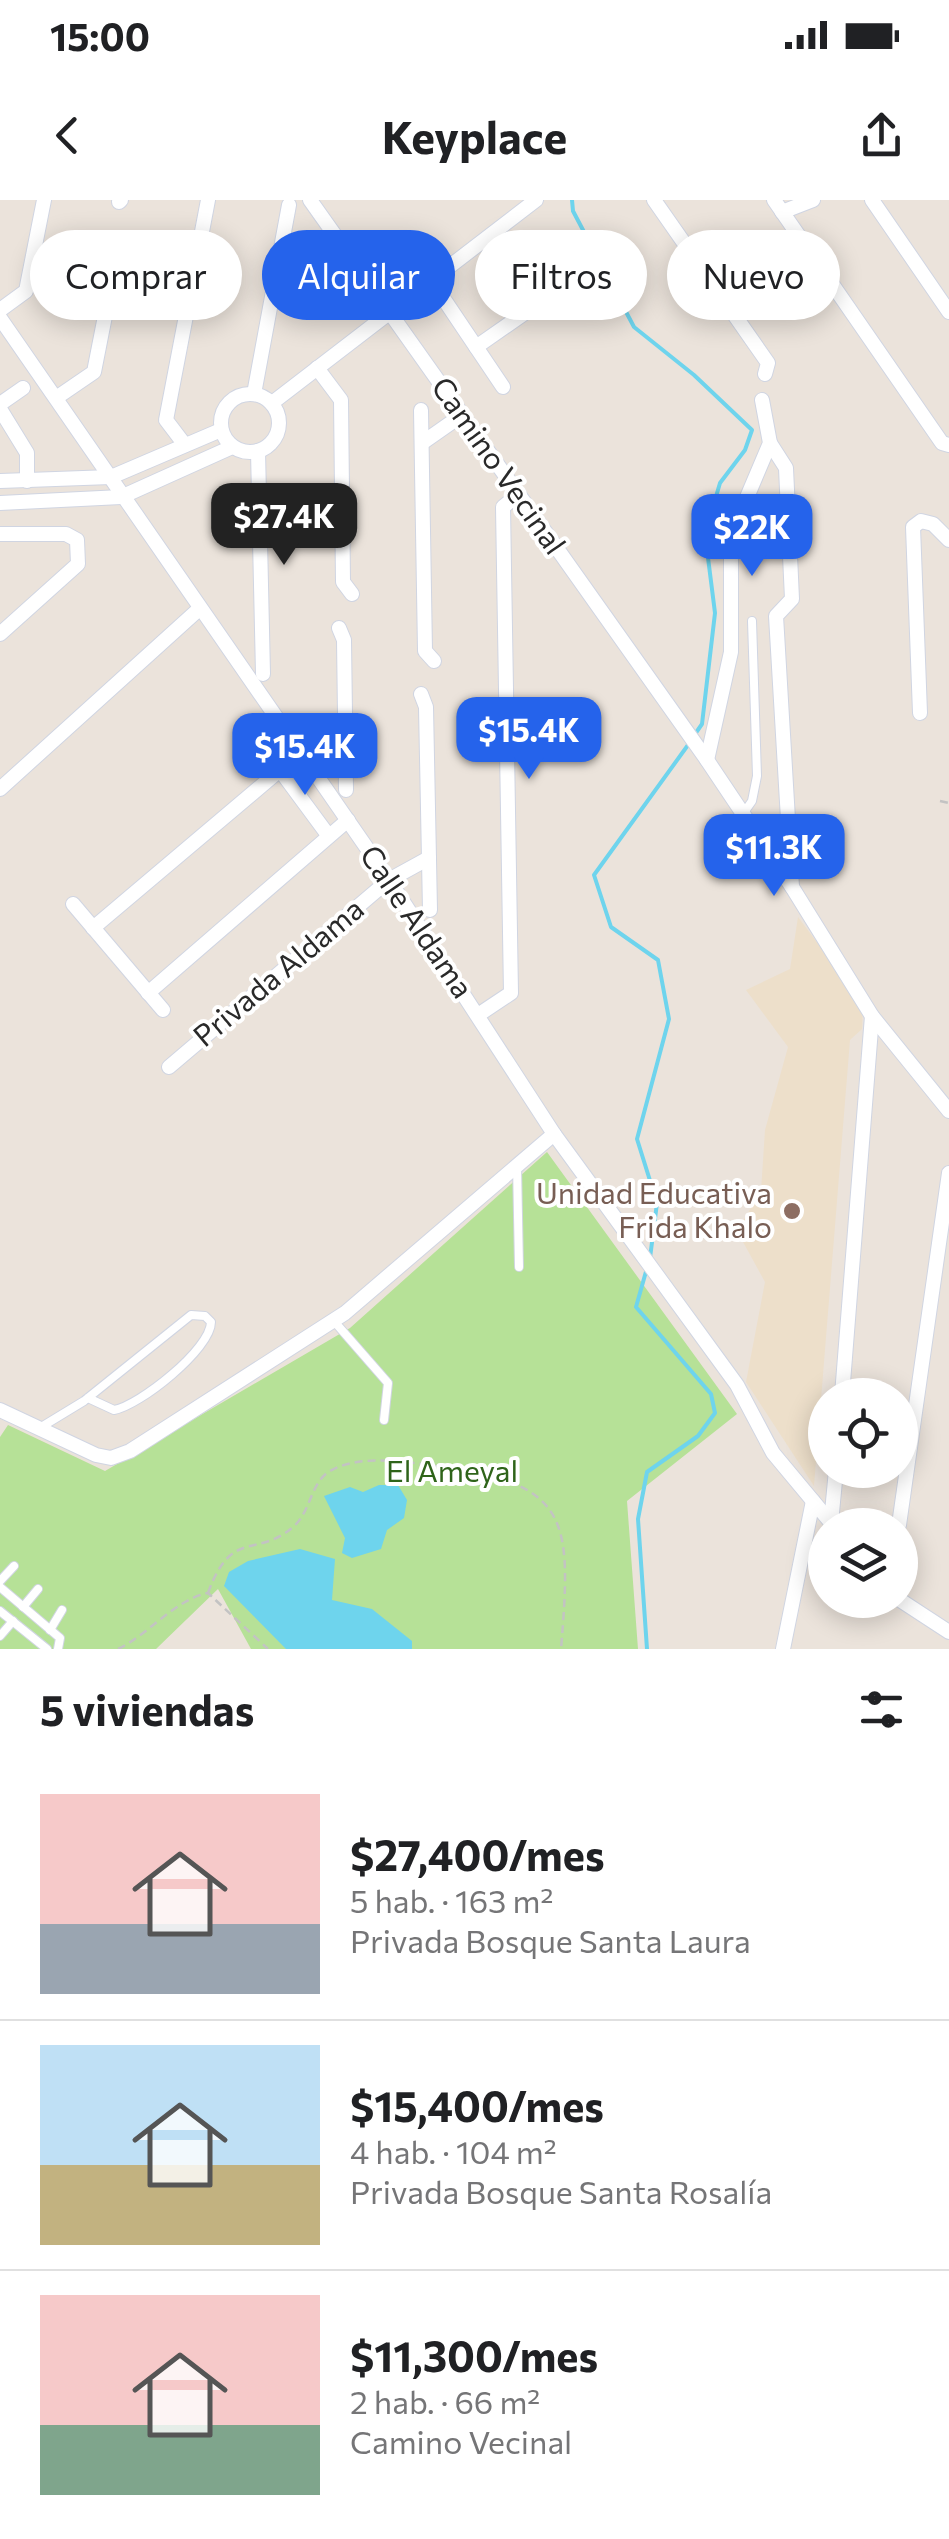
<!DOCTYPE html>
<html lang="es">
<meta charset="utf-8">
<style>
body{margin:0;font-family:Commissioner,sans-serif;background:#f6f6f6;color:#202124;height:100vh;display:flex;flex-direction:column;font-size:38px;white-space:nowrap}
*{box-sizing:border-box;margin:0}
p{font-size:32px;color:#757577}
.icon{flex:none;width:55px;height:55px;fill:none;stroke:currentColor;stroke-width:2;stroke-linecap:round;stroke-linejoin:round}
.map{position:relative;height:1449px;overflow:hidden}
.panel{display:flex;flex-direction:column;background:#fff;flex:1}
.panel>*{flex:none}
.hud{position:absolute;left:30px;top:30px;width:890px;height:90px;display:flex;gap:20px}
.buttons{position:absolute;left:808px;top:1178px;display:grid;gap:20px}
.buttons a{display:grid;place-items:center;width:110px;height:110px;border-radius:50%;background:#fff;box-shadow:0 5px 25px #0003;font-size:50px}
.price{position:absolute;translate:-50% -85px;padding:0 22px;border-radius:20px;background:#2563eb;color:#fff;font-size:32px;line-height:65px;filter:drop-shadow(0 2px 5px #0008)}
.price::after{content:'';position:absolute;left:50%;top:60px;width:30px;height:22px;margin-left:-15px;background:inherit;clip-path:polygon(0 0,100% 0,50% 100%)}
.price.selected{background:#222;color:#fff}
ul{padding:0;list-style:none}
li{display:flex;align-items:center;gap:30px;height:250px;padding:0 40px}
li+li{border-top:2px solid #e0e0e0}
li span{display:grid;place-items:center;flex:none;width:280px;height:200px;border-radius:0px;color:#555}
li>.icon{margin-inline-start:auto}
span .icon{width:120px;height:120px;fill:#fffc;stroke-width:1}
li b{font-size:42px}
h2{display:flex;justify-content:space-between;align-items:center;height:120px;padding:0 40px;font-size:42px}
.chip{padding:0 35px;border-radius:45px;background:#fff;box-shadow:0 5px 25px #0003;font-size:35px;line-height:90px}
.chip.selected{background:#2563eb;color:#fff}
.status{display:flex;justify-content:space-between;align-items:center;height:70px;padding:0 50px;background:#fff;direction:ltr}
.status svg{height:28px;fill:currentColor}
header{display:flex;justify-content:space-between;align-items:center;height:130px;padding:0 40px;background:#fff;font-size:45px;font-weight:700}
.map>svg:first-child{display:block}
.education{fill:#eddfca}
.green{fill:#b6e197}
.water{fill:#6ed4ed}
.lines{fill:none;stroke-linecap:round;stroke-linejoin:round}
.stream{stroke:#6ed4ed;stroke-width:4}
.service-casing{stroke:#d0d5e2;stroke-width:10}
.minor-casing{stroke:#d0d5e2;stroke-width:16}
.path{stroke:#c3c3c3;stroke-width:2.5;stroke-dasharray:8 5;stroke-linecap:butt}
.service{stroke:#fff;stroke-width:8}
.minor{stroke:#fff;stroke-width:14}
.education-dot{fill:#8d6e63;stroke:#fff;stroke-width:4}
.labels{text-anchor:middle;stroke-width:8;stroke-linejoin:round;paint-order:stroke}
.street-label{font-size:30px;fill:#292929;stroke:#fff}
.education-label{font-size:30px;fill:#785e54;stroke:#fff;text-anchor:end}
.park-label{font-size:30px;fill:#2f641a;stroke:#fff}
</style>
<div class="status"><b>15:00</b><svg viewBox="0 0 49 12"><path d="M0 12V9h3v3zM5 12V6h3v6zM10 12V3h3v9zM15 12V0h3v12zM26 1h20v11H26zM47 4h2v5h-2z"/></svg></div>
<header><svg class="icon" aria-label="back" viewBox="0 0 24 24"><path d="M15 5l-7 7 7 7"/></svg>Keyplace<svg class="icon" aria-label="share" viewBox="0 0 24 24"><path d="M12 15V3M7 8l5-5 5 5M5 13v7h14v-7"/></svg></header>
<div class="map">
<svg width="949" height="1449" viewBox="0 0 949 1449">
<rect width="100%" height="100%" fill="#ebe3db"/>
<!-- education -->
<path class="education" d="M798,717L863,804L862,829L850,840L814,1286L746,1182L765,1082L737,1031L761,991L765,930L788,847L746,790L790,769Z"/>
<!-- green -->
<path class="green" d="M547,952L737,1214L627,1301L638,1449H251L218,1389L156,1449H0V1237L8,1225L105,1271L350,1128Z"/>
<!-- water -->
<g class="water">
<path d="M379,1285H398L407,1300L404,1318L387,1330L381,1349L352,1358L342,1353L345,1338L324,1296L350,1287L363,1292Z"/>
<path d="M300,1349L335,1359L332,1400L372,1409L412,1441V1449H286L224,1386L229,1372L248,1361Z"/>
</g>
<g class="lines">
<!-- stream -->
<g class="stream">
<path d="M572,0L573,11L634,127L694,175L752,230L745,250L720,283L705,334L715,413L702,524L693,537"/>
<path d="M650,1058L657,1003L637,939L669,819L658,760L611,727L594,675L688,545"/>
<path d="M647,1449L638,1319L647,1272L698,1236L715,1213L711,1194L636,1107L647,1068"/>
</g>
<defs>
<g id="service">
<path d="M743,614L752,601L757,576L752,421"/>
<path d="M517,965L519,1067"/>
<path d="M333,1120L388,1183L384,1220"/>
<path d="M38,1229L84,1201L191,1115L205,1116L211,1122C211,1149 139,1206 114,1210L88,1198"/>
<path d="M0,1381L14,1366"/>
<path d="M0,1387L60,1438L58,1449"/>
<path d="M23,1407L38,1389"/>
<path d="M0,1411L47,1449"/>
<path d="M50,1430L62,1410"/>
<path d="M0,1436L13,1421"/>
</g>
<g id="minor">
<path d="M310,0L707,560L792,687"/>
<path d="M654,0L768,163L765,174"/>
<path d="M774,0L942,243L949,245"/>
<path d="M872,0L949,112"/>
<path d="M119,2L121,0"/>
<path d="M782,12L813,0"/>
<path d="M191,50L200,42L208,0"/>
<path d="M431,80L503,187"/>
<path d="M0,110L26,91L44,0"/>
<path d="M0,118L389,680L554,934L737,1185L773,1253L833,1325"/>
<path d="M476,147L532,108"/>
<path d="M317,168L341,200L343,382L352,394"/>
<circle cx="250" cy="223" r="29"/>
<path d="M254,194L289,5"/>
<path d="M56,198L94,172L119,45L126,38"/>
<path d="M272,203L536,0"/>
<path d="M0,204L23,188"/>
<path d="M0,209L27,253V281"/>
<path d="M421,210L425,451L434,461"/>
<path d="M422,243L462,215"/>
<path d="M770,243L786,268L792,399L776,416L792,687L872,816L949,911"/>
<path d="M185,245L166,220L190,95L199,86"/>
<path d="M258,251L263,474"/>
<path d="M0,281L111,277L221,230"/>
<path d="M0,303L121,297L232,247"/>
<path d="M0,334H66L77,340L78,364L0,434"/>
<path d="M339,428L344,440L346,590"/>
<path d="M421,494L426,507L430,710"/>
<path d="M920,513L913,327L921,321L933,324L949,340"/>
<path d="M707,560L731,452V335L770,243L762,200"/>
<path d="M315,574L345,556"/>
<path d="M0,589L198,410"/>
<path d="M73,704L163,810"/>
<path d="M93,728L280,570L328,635"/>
<path d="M148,793L348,620"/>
<path d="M478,815L511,793L503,307L519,294"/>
<path d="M169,867L389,680L429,658"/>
<path d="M842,1195L872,816"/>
<path d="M0,1210L96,1255L111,1258L130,1251L345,1113L554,934"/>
<path d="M831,1323L836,1270"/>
<path d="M899,1325L949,973"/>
<path d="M900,1400L949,1432"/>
<path d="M783,1449L813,1301"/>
</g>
</defs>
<!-- service casing -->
<use href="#service" class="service-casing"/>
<!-- minor casing -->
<use href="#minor" class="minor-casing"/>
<!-- path -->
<g class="path">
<path d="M940,601L949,603"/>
<path d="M208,1393C232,1327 256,1359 293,1327C311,1312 310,1283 330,1271C358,1255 399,1261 429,1265C570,1282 572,1316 561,1449"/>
<path d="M118,1449C149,1434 176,1399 208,1393L268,1449"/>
</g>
<!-- service -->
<use href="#service" class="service"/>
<!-- minor -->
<use href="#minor" class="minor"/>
</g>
<!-- markers -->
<circle class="education-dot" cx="792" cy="1011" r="10"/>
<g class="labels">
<!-- street labels -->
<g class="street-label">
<text transform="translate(498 266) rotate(55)" y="10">Camino Vecinal</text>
<text transform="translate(416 722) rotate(56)" y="10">Calle Aldama</text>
<text transform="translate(279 773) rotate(-40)" y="10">Privada Aldama</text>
</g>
<!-- education labels -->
<g class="education-label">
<text x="772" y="1004">Unidad Educativa<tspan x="772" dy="34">Frida Khalo</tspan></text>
</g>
<!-- park labels -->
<g class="park-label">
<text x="452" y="1282">El Ameyal</text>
</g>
</g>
</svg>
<div class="buttons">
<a><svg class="icon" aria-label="locate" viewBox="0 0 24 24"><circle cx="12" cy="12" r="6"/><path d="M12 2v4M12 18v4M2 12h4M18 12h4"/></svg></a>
<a><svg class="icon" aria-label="layers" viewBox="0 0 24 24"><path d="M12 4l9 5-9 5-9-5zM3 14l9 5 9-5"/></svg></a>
</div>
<b class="price selected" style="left:284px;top:368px">$27.4K</b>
<b class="price" style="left:752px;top:379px">$22K</b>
<b class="price" style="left:529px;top:582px">$15.4K</b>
<b class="price" style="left:305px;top:598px">$15.4K</b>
<b class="price" style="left:774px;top:699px">$11.3K</b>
<div class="hud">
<a class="chip">Comprar</a>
<a class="chip selected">Alquilar</a>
<a class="chip">Filtros</a>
<a class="chip">Nuevo</a>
</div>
</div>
<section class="panel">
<h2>5 viviendas<svg class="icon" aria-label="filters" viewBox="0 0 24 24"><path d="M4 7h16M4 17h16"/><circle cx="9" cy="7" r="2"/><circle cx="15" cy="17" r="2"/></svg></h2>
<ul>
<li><span style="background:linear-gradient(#f6c9c9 65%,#9aa5b1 0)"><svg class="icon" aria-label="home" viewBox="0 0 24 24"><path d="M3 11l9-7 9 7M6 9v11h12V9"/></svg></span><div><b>$27,400/mes</b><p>5 hab. · 163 m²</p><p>Privada Bosque Santa Laura</p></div></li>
<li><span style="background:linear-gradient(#bfe0f5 60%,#c2b280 0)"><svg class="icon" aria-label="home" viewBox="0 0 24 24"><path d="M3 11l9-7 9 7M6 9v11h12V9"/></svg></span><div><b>$15,400/mes</b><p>4 hab. · 104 m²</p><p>Privada Bosque Santa Rosalía</p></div></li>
<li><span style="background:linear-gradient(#f6c9c9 65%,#7fa58c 0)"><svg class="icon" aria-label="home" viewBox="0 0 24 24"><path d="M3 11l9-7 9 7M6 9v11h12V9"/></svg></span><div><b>$11,300/mes</b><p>2 hab. · 66 m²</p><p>Camino Vecinal</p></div></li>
</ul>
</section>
